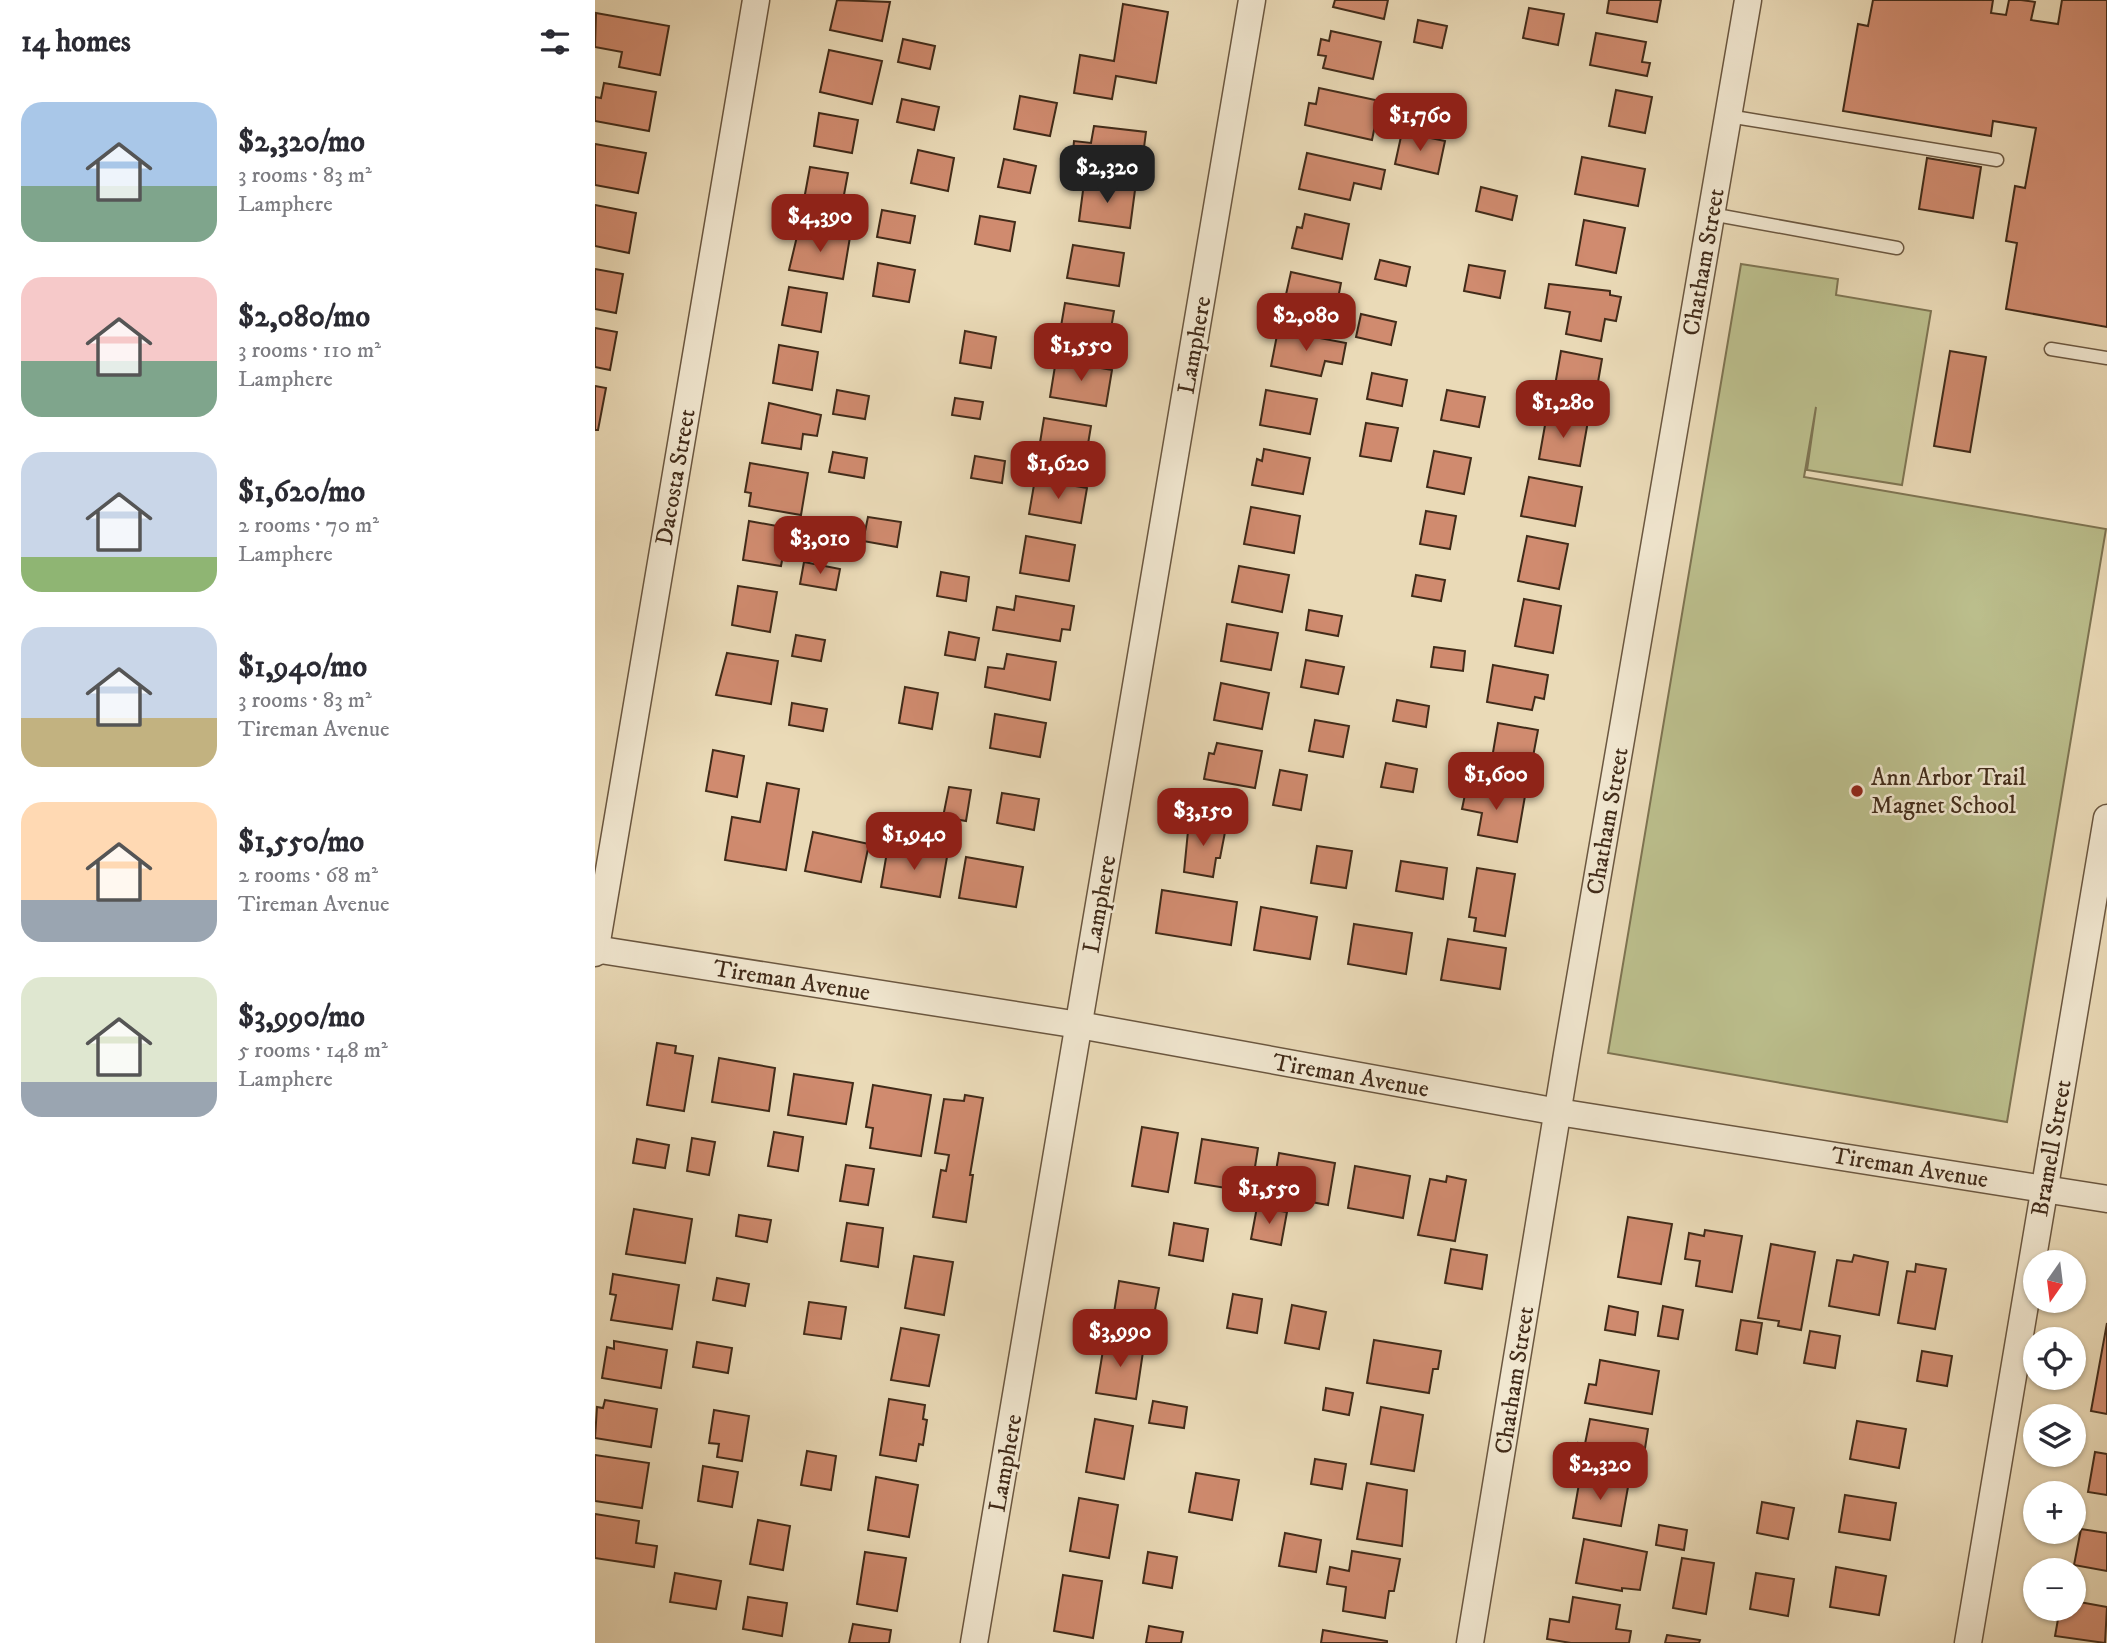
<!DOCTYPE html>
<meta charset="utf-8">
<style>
body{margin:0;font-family:"IM FELL DW Pica",serif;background:#f7f7f7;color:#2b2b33;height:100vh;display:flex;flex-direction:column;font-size:26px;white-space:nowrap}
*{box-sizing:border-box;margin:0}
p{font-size:23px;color:#7c7c81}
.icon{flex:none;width:38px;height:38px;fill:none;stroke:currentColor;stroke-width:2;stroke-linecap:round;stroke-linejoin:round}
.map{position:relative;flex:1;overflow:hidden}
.panel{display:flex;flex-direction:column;background:#fff;width:595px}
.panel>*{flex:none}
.needle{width:46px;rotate:194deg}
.buttons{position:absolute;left:1428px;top:1250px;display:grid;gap:14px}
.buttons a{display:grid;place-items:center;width:63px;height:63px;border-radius:50%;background:#fff;box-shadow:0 2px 5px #0004;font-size:35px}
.price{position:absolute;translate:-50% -60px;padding:0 16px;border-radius:14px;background:#8f2418;color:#fff;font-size:23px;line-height:46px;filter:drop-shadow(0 2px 4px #0008)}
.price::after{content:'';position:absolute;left:50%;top:42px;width:21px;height:16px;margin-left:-10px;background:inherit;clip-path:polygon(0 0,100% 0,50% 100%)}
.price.current{background:#222;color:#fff}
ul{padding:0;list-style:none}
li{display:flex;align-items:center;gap:21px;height:175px;padding:0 21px}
li span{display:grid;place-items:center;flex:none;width:196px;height:140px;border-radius:21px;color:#555}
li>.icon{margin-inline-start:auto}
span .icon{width:84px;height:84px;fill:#fffc;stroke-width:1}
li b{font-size:30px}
h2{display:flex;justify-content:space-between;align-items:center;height:84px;padding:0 21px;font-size:30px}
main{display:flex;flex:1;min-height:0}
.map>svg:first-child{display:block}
.green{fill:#bbbe8c;stroke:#7e7452;stroke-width:2}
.building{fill:#d08b6f;stroke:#412b19;stroke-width:2}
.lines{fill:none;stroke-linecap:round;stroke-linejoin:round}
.service-casing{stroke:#6b5740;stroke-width:15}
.minor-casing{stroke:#6b5740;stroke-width:29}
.service{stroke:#f1e7d0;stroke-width:12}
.minor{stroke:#f1e7d0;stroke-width:26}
.poi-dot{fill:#8f2418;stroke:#f1e7d0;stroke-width:2.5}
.labels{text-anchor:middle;stroke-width:5;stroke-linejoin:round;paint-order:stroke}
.street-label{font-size:24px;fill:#412b19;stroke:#f1e7d0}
.poi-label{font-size:24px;fill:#412b19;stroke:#f1e7d0;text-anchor:start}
</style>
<main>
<section class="panel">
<h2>14 homes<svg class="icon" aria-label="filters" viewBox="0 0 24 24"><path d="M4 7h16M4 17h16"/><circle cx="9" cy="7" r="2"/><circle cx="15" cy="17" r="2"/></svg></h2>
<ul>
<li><span style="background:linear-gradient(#a9c7e8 60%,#7fa58c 0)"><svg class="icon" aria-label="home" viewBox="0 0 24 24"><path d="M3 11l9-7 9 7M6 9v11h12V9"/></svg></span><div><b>$2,320/mo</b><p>3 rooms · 83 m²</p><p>Lamphere</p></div></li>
<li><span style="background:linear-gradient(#f6c9c9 60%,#7fa58c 0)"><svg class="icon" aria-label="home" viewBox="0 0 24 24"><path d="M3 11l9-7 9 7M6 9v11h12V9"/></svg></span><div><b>$2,080/mo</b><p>3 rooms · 110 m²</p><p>Lamphere</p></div></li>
<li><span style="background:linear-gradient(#c9d6e8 75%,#8fb573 0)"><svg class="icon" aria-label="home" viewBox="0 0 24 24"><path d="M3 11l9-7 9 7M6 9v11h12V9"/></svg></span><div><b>$1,620/mo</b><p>2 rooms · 70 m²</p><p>Lamphere</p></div></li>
<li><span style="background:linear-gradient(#c9d6e8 65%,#c2b280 0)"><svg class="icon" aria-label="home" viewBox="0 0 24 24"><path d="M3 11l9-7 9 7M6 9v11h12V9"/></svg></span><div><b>$1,940/mo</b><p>3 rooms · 83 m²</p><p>Tireman Avenue</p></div></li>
<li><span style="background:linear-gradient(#ffd9b3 70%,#9aa5b1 0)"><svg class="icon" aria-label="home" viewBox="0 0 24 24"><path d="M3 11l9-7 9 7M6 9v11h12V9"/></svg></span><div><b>$1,550/mo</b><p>2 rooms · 68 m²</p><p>Tireman Avenue</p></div></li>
<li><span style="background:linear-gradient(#dfe7d0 75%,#9aa5b1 0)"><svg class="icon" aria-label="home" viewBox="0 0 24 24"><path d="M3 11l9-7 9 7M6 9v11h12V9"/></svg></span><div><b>$3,990/mo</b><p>5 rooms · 148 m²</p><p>Lamphere</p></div></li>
</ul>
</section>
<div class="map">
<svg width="1512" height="1643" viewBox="0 0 1512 1643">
<rect width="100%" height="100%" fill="#eadab7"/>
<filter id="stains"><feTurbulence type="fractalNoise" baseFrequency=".00286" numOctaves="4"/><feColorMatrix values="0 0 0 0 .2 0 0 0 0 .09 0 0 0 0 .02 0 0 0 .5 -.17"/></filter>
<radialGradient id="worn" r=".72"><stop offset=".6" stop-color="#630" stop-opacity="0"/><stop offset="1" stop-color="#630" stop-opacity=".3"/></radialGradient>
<!-- green -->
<path class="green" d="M1146,264L1243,279L1241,295L1336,311L1307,485L1212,470L1221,407L1209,477L1511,529L1412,1122L1013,1053Z"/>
<!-- building -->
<g class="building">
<path d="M242,0L295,2L287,41L235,30Z"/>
<path d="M740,0H793L789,19L738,7Z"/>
<path d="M1014,0H1066L1062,22L1012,13Z"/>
<path d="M1278,0H1398L1396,13L1411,15L1414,0H1426L1440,2L1436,20L1463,24L1467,0H1512V327L1411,309L1422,243L1411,241L1420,186L1430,188L1441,128L1398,121L1396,136L1248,111L1263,24L1273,26Z"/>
<path d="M528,4L573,12L561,83L521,76L517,99L479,93L485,55L519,61Z"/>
<path d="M934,8L969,14L963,45L928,38Z"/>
<path d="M1,13L74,26L65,75L24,67L27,52L0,47Z"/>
<path d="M823,20L852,26L847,48L819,42Z"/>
<path d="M736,31L786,42L778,79L728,68L731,56L723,55L726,39L734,41Z"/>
<path d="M1001,33L1051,42L1047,62L1055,63L1052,76L995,65Z"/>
<path d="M308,39L340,46L335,69L303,62Z"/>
<path d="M234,50L287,61L277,104L225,92Z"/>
<path d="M9,83L61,92L54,131L0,121V97L6,98Z"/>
<path d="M724,88L785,101L777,140L710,125L714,103L721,104Z"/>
<path d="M1021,90L1057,97L1050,133L1014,126Z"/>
<path d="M425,96L462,103L455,136L419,129Z"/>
<path d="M307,99L344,107L339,130L302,122Z"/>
<path d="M224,113L263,120L257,153L219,146Z"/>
<path d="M499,126L551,132L546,171L477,163L479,141L496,143Z"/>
<path d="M807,132L850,141L843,174L800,164Z"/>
<path d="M0,144L51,153L43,193L0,185Z"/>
<path d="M323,150L359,158L353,191L316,183Z"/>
<path d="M712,153L790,170L786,189L759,183L755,200L704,189Z"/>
<path d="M987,157L1050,169L1043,206L980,194Z"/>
<path d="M1332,158L1386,167L1378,218L1324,209Z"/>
<path d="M409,159L441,166L435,193L403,187Z"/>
<path d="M215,167L253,173L246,211L208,205Z"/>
<path d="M489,183L540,190L535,228L484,221Z"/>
<path d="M886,187L922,196L917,220L881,211Z"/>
<path d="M0,205L41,213L34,253L0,246Z"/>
<path d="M287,210L320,216L315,243L282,237Z"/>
<path d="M710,214L754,224L747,259L697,248L702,227L707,228Z"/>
<path d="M385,216L420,222L415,251L380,244Z"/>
<path d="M989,220L1030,228L1021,273L981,265Z"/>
<path d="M204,228L255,237L248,279L194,270Z"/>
<path d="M478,245L529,253L524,286L472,278Z"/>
<path d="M785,260L815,267L811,286L780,279Z"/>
<path d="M283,263L320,270L314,302L278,296Z"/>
<path d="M874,265L910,271L905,298L869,291Z"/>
<path d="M0,269L28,274L21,313L0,309Z"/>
<path d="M696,272L746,283L739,319L688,308Z"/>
<path d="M954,284L1015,291V295L1026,297L1021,321L1010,319L1006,341L971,334L975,312L950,308Z"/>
<path d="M194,287L232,293L226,332L187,325Z"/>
<path d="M470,303L519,311L513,346L464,338Z"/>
<path d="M766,314L801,322L796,345L761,337Z"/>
<path d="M0,328L22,332L15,370L0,367Z"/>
<path d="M683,330L751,343L747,364L730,361L726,376L676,366Z"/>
<path d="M370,331L401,337L396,368L365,363Z"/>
<path d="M184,345L223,352L217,390L178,383Z"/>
<path d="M966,351L1007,359L999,405L958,397Z"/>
<path d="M1355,351L1391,357L1375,452L1339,446Z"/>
<path d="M461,360L517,370L511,406L455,397Z"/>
<path d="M777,373L812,380L807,406L772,399Z"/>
<path d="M0,386L11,388L3,430H0Z"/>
<path d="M242,390L274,396L270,419L238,414Z"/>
<path d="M671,390L722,399L715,434L665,425Z"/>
<path d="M852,390L890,397L884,427L846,420Z"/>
<path d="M360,398L388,402L385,419L357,415Z"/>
<path d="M174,403L226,415L222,436L208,434L206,449L167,443Z"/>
<path d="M952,414L993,421L985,466L944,459Z"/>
<path d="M449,418L496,426L490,462L443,455Z"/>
<path d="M771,423L803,428L796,461L765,456Z"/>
<path d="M669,449L715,458L708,494L657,485L662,459L667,461Z"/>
<path d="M839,451L876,458L869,494L832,487Z"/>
<path d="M238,452L272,458L269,478L234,472Z"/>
<path d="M380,456L410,461L407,483L376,478Z"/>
<path d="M155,463L213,473L206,515L154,506L156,493L150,492Z"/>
<path d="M934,477L987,487L980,526L926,516Z"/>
<path d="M440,479L492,488L486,523L434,514Z"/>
<path d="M656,507L705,516L699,553L649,544Z"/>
<path d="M831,511L861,516L855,549L825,544Z"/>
<path d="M273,517L306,522L302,547L268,541Z"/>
<path d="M154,521L193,528L186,566L148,560Z"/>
<path d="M431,536L480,545L474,581L425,573Z"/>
<path d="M932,536L973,544L964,589L923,581Z"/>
<path d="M209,562L245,569L241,590L205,584Z"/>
<path d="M644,566L694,575L687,612L637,602Z"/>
<path d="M346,572L374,577L371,601L342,596Z"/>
<path d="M821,575L850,580L846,601L817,596Z"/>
<path d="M143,586L182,592L175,632L137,625Z"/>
<path d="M421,596L479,606L475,630L467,629L465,641L398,630L402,607L419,610Z"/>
<path d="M929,599L966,606L958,653L920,646Z"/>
<path d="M714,610L747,616L743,636L711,630Z"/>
<path d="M632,624L683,633L676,670L626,661Z"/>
<path d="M354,632L384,638L380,660L350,655Z"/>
<path d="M201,635L230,640L226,661L197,656Z"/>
<path d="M839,647L870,651L868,671L836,667Z"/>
<path d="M132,653L183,661L176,704L121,695Z"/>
<path d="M412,654L461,662L455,700L390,687L393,667L409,669Z"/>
<path d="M711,660L749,667L743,694L706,687Z"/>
<path d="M898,665L953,675L949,699L940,697L937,710L892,702Z"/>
<path d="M626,683L674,693L667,729L619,720Z"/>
<path d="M310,687L343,693L337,729L304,723Z"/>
<path d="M802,700L834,706L831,727L798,721Z"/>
<path d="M197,703L232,709L228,731L194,725Z"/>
<path d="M400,714L451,723L445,757L395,748Z"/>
<path d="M720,720L754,726L748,757L714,751Z"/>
<path d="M903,723L943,730L934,778L895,770Z"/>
<path d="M622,743L667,751L660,788L609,779L614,753L619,754Z"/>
<path d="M118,750L149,756L142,797L111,791Z"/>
<path d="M791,763L822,769L818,792L786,787Z"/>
<path d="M685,770L712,775L706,810L678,805Z"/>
<path d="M172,783L204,789L191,870L130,860L137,817L165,822Z"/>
<path d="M872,785L930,796L922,842L883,835L887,813L867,809Z"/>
<path d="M354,787L376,790L371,821L348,817Z"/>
<path d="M407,793L444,799L439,830L402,823Z"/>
<path d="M594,821L631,827L625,858H621L618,877L589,872Z"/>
<path d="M218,832L274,844L266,882L210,871Z"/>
<path d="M293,846L352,857L345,897L286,887Z"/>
<path d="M722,846L757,851L751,888L716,883Z"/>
<path d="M371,857L428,867L421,907L364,898Z"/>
<path d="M806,861L852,868L848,899L801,891Z"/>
<path d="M882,868L920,874L910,936L879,931L881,918L874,917Z"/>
<path d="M567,890L642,902L636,945L561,933Z"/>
<path d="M666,907L722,917L715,959L659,950Z"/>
<path d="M759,924L817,933L811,974L753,964Z"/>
<path d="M853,939L911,948L905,989L846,980Z"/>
<path d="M62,1043L81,1046L80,1053L98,1056L89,1111L52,1105Z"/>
<path d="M124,1058L180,1068L174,1111L117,1102Z"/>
<path d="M199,1074L258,1083L251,1124L193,1115Z"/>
<path d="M278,1085L336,1095L326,1156L275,1148L278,1128L271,1127Z"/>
<path d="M370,1095L388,1098L375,1175H378L371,1222L338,1217L346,1170L351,1171L354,1155L340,1153L349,1099L369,1101Z"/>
<path d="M547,1127L583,1133L573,1192L537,1186Z"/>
<path d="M179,1132L208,1137L203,1171L173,1166Z"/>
<path d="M97,1138L120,1142L114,1175L92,1171Z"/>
<path d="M42,1139L74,1145L70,1168L38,1163Z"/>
<path d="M607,1139L663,1148L656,1192L600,1183Z"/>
<path d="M684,1153L740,1163L733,1205L677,1195Z"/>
<path d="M251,1165L279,1169L273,1205L245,1201Z"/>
<path d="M760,1166L815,1176L808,1218L753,1208Z"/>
<path d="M852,1176L871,1180L860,1241L823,1235L835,1179L851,1182Z"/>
<path d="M662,1207L692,1212L686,1245L656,1239Z"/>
<path d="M39,1209L97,1219L90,1263L31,1254Z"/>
<path d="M144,1215L176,1220L172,1242L141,1236Z"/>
<path d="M1033,1217L1077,1224L1066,1284L1023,1277Z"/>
<path d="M252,1223L288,1228L283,1267L246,1261Z"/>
<path d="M579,1223L613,1229L608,1261L574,1255Z"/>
<path d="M1110,1230L1147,1236L1137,1292L1101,1286L1105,1261L1090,1259L1094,1233L1109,1236Z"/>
<path d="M1176,1244L1220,1252L1206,1330L1183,1326L1184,1321L1163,1318Z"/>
<path d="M856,1249L892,1255L887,1289L850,1283Z"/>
<path d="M1259,1255L1293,1262L1284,1315L1234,1306L1242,1260L1257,1262Z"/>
<path d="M319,1256L358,1262L349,1315L310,1308Z"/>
<path d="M1321,1264L1351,1269L1340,1329L1303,1323L1312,1271L1320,1272Z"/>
<path d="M18,1274L84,1285L77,1329L16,1320L21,1295L15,1294Z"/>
<path d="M122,1278L154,1284L150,1306L118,1300Z"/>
<path d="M524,1281L564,1288L557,1326L518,1319Z"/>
<path d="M638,1294L667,1299L662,1333L632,1328Z"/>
<path d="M214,1302L251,1307L246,1339L209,1334Z"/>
<path d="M697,1305L731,1312L724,1349L690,1343Z"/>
<path d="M1014,1306L1043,1312L1040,1335L1010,1330Z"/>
<path d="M1068,1306L1088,1310L1083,1339L1063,1336Z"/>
<path d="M1146,1320L1167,1323L1162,1354L1141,1350Z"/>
<path d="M1512,1323V1414L1496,1411Z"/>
<path d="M306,1328L344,1335L334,1386L296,1380Z"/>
<path d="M1215,1331L1245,1336L1240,1368L1209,1363Z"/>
<path d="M510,1338L549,1345L541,1399L501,1393Z"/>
<path d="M779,1340L846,1351L843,1369H838L834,1393L772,1383Z"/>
<path d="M19,1341L72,1350L66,1388L7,1378L12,1347L19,1349Z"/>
<path d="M102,1342L137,1348L133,1373L98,1367Z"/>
<path d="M1327,1351L1357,1356L1352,1386L1322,1381Z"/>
<path d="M1005,1360L1064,1371L1057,1414L990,1403L994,1384L1001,1385Z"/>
<path d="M731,1388L758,1393L754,1415L728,1410Z"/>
<path d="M294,1399L330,1405L328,1419L332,1420L328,1445L324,1444L321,1461L285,1455Z"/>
<path d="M10,1400L62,1409L56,1447L0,1438L2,1407L8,1408Z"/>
<path d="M558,1401L592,1407L589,1428L554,1423Z"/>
<path d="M786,1407L828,1415L819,1471L776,1464Z"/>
<path d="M119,1410L154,1416L147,1461L122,1457L124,1444L114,1443Z"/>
<path d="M500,1419L538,1426L529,1479L491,1472Z"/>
<path d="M995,1419L1053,1429L1046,1474L980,1461L983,1443L990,1444Z"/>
<path d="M1262,1421L1311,1429L1304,1468L1255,1459Z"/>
<path d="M212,1451L241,1456L236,1490L206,1485Z"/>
<path d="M1500,1452L1512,1454V1495L1493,1492Z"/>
<path d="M0,1455L54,1463L47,1508L0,1501Z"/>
<path d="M720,1459L751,1464L747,1489L716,1484Z"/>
<path d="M108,1466L143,1472L137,1507L103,1501Z"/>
<path d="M601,1473L644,1480L637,1520L594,1512Z"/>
<path d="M281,1477L323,1485L314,1537L273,1530Z"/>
<path d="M985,1478L1033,1487L1026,1526L978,1518Z"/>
<path d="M772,1483L812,1490L807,1546L762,1539Z"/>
<path d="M1250,1495L1301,1503L1295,1540L1244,1532Z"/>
<path d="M484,1498L523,1505L514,1558L475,1551Z"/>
<path d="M1167,1502L1199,1508L1193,1539L1162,1533Z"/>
<path d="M0,1514L44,1521L41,1543L62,1546L59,1567L0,1558Z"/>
<path d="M163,1520L195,1526L188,1570L155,1564Z"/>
<path d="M1064,1525L1092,1530L1089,1550L1061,1545Z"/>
<path d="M1486,1529L1512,1533V1571L1479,1565Z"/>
<path d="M690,1533L726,1540L721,1572L684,1566Z"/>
<path d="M989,1539L1052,1552L1045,1590L1027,1588V1591L981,1583Z"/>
<path d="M757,1551L805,1559L799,1591H794L790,1618L748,1611L751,1587L732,1584L735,1567L754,1571Z"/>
<path d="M270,1552L311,1558L302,1611L262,1604Z"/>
<path d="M553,1552L582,1557L577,1588L548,1583Z"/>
<path d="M1087,1558L1119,1563L1111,1614L1078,1608Z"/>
<path d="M1241,1567L1291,1576L1284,1615L1235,1607Z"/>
<path d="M80,1573L126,1581L121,1609L75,1602Z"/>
<path d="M1161,1573L1199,1579L1193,1616L1155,1609Z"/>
<path d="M468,1575L507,1581L498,1638L459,1631Z"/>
<path d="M153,1597L192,1603L187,1636L148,1629Z"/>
<path d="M978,1597L1025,1605L1021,1629L1036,1631L1034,1643H976L952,1639L955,1619L974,1622Z"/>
<path d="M1479,1601L1512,1607L1510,1643L1460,1636L1465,1608H1479Z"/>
<path d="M258,1624L296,1630L294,1643H254Z"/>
<path d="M554,1626L588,1632L586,1643H551Z"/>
<path d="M728,1630L792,1641V1643H726Z"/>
<path d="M1072,1635L1105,1640L1104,1643H1070Z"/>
</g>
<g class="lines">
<defs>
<g id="service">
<path d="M1133,116L1402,160"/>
<path d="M1116,214L1302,248"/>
<path d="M1456,349L1512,358"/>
</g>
<g id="minor">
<path d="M0,949L484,1025L963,1112L1512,1199"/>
<path d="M0,953L161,0"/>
<path d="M379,1643L657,0"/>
<path d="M875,1643L972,1054L1153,0"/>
<path d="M1373,1643L1512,818"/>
</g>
</defs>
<!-- service casing -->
<use href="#service" class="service-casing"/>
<!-- minor casing -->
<use href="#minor" class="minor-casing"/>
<!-- service -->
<use href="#service" class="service"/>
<!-- minor -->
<use href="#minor" class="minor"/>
</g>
<!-- markers -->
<circle class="poi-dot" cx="1262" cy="791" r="7"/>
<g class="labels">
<!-- street labels -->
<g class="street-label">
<text transform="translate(1108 262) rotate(-80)" y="8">Chatham Street</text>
<text transform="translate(599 345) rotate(-80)" y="8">Lamphere</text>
<text transform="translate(80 477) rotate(-80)" y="8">Dacosta Street</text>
<text transform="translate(1012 821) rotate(-80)" y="8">Chatham Street</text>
<text transform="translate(504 904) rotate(-80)" y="8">Lamphere</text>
<text transform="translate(197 980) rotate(9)" y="8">Tireman Avenue</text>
<text transform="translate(756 1075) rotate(10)" y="8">Tireman Avenue</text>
<text transform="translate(1456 1148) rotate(-80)" y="8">Bramell Street</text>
<text transform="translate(1315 1167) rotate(9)" y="8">Tireman Avenue</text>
<text transform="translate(919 1380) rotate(-81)" y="8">Chatham Street</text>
<text transform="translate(410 1463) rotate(-80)" y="8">Lamphere</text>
</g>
<!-- poi labels -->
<g class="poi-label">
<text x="1276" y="785">Ann Arbor Trail<tspan x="1276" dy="28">Magnet School</tspan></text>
</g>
</g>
<rect width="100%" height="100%" filter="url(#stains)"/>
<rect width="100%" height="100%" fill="url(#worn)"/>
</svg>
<div class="buttons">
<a><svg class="needle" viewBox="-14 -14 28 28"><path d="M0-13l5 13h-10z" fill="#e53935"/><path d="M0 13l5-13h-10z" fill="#7c7c81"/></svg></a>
<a><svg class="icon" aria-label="locate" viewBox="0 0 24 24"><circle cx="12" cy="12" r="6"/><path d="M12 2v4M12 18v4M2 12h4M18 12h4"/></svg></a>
<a><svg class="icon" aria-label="layers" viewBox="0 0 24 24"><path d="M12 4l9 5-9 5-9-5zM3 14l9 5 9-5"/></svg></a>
<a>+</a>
<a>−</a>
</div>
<b class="price" style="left:825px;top:153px">$1,760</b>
<b class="price current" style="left:512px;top:205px">$2,320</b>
<b class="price" style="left:225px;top:254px">$4,390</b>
<b class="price" style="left:711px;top:353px">$2,080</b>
<b class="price" style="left:486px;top:383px">$1,550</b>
<b class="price" style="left:968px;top:440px">$1,280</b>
<b class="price" style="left:463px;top:501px">$1,620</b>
<b class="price" style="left:225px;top:576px">$3,010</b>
<b class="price" style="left:901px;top:812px">$1,600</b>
<b class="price" style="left:608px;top:848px">$3,150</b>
<b class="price" style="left:319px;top:872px">$1,940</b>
<b class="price" style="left:674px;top:1226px">$1,550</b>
<b class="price" style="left:525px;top:1369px">$3,990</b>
<b class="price" style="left:1005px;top:1502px">$2,320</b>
</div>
</main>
